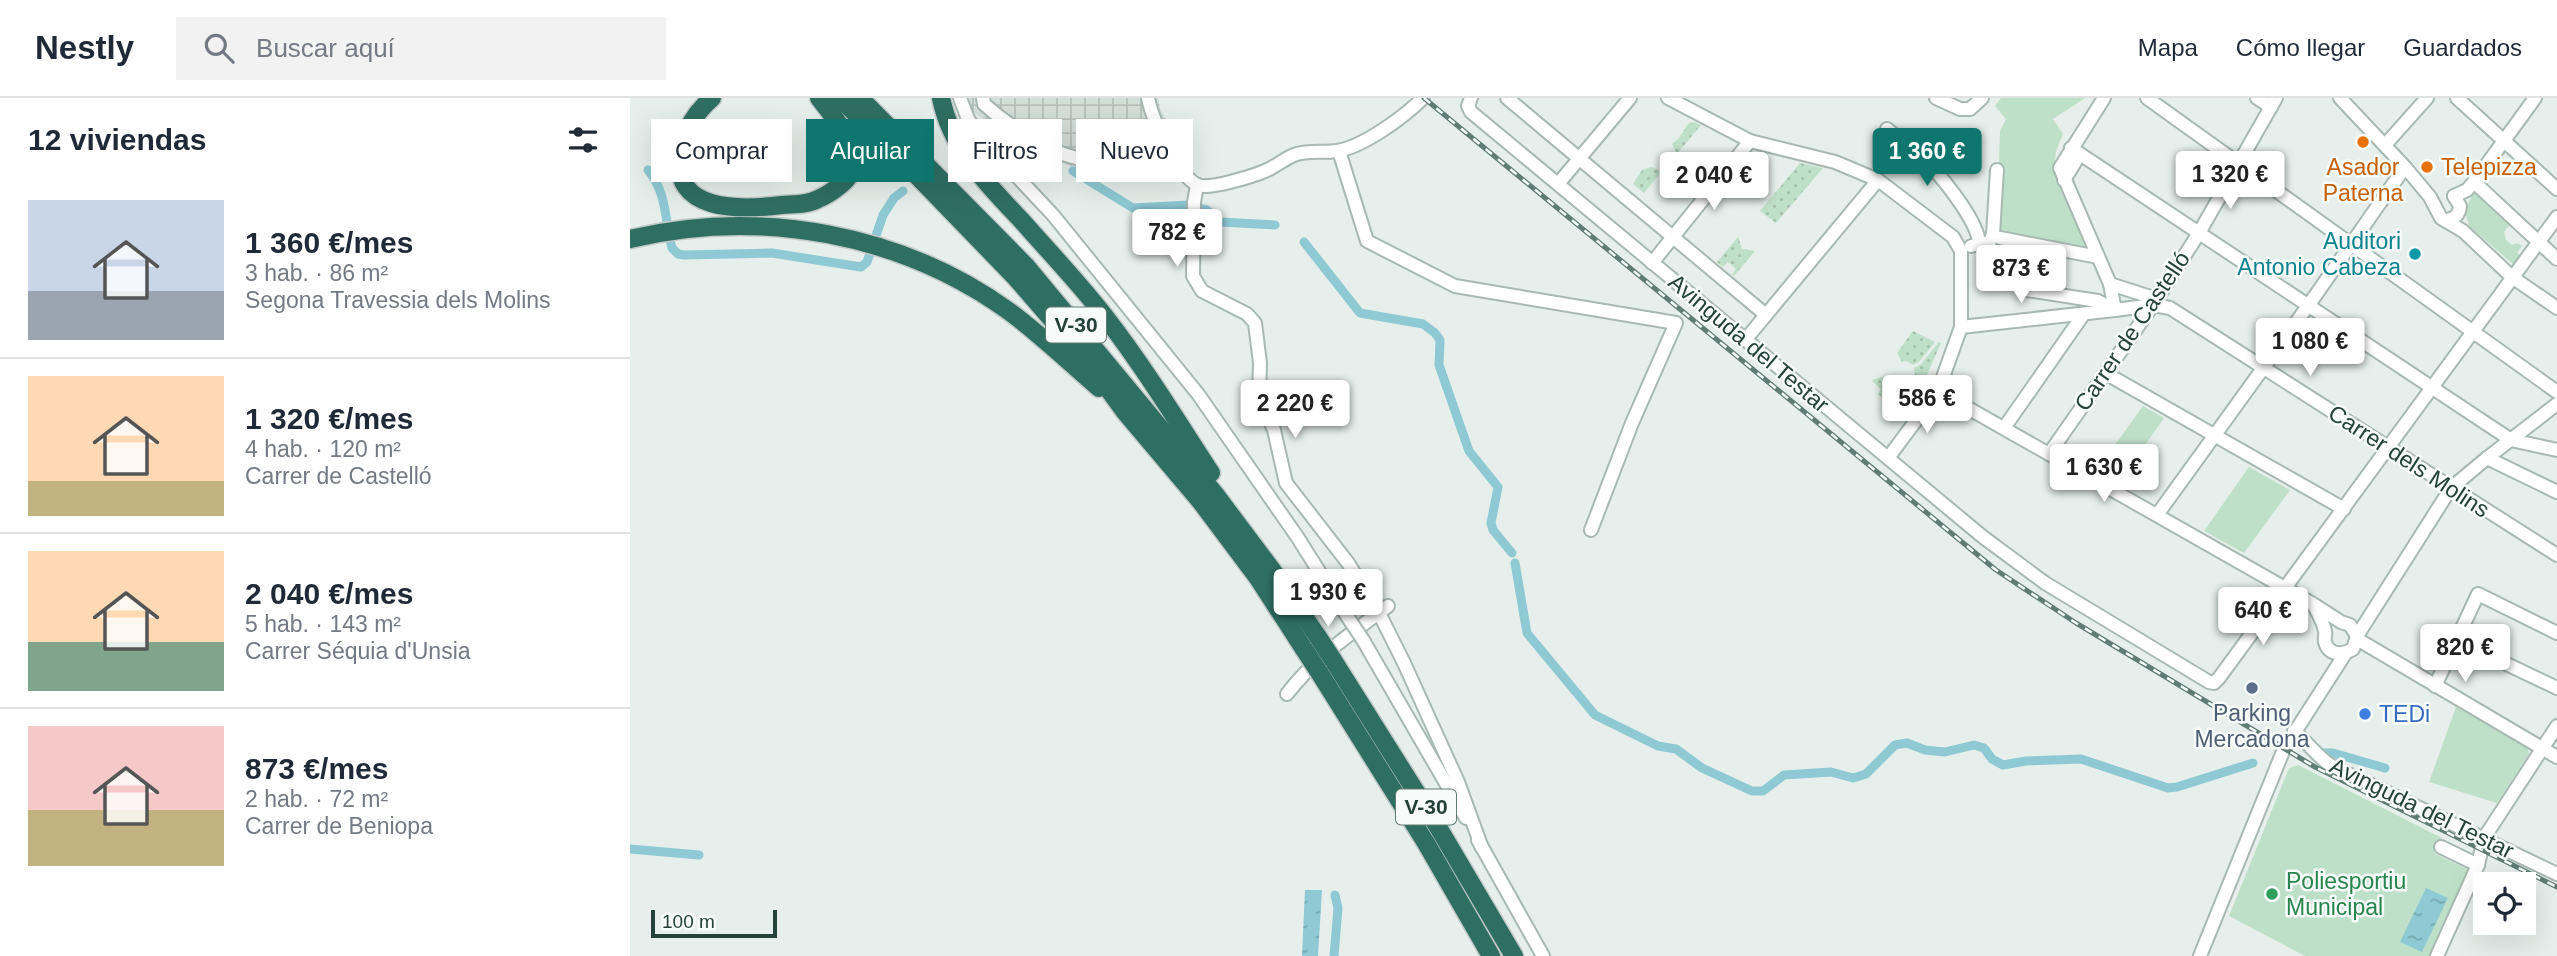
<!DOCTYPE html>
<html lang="es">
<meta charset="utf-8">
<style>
body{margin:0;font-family:Arial,sans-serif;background:#f2f2f3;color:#1f2937;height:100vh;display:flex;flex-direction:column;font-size:26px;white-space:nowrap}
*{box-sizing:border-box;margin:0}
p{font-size:23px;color:#747a83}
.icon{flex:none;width:38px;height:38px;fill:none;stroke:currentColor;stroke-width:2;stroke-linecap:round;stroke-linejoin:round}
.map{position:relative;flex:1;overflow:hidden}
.sheet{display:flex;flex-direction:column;background:#fff;width:630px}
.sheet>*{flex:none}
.hud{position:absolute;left:21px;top:21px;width:665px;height:63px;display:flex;gap:14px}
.buttons{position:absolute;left:1843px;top:774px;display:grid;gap:14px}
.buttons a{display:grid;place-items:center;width:63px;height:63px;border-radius:0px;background:#fff;box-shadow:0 7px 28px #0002;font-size:35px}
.scale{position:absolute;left:21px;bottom:18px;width:126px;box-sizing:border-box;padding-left:7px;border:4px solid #24423a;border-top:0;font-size:19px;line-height:24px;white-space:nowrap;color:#24423a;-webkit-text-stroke:5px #f7fbf9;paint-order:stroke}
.price{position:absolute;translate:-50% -60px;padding:0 16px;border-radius:7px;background:#fff;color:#222;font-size:23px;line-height:46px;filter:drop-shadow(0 2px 4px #0008)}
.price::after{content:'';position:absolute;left:50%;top:42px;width:21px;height:16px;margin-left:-10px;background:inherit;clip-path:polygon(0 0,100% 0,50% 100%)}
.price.on{background:#0f766e;color:#fff}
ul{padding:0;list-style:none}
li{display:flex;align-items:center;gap:21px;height:175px;padding:0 28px}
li+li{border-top:2px solid #e0e1e3}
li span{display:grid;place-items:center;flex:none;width:196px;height:140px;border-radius:0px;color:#555}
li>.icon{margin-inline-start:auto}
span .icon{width:84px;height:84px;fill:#fffc;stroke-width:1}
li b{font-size:30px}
h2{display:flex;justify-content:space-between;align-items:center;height:84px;padding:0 28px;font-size:30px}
.tag{padding:0 24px;border-radius:0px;background:#fff;box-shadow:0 7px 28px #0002;font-size:24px;line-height:63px}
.tag.on{background:#0f766e;color:#fff}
header{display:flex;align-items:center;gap:42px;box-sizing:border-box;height:98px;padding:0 35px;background:#fff;border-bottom:2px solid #e0e1e3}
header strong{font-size:33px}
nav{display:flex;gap:38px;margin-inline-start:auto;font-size:24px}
.search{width:490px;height:63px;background:#f2f2f3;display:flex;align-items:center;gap:18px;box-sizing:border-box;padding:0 24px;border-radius:0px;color:#747a83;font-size:26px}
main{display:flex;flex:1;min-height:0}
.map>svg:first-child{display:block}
.industrial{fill:url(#industrial-grid)}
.grass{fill:url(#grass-dots)}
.park{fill:#bfe0c8}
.water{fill:url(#water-ripples)}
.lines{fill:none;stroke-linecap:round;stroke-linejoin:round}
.canal{stroke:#8ec9d4;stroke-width:9}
.minor-casing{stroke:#a8b8b2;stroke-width:16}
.highway-casing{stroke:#c2cac8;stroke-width:21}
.minor{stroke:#fff;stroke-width:12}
.highway{stroke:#2f6f62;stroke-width:18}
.rail-casing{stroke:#5f7d75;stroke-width:5}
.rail{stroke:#f7fbf9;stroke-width:2.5;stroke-dasharray:8;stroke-linecap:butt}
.minor-bridge-casing{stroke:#a8b8b2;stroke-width:16;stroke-linecap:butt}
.highway-bridge-casing{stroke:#c2cac8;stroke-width:21;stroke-linecap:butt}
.minor-bridge{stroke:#fff;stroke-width:12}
.highway-bridge{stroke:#2f6f62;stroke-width:18}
.food-dot{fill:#e8710a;stroke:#f7fbf9;stroke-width:2.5}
.culture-dot{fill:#0f9aa8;stroke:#f7fbf9;stroke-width:2.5}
.service-dot{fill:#5c6f8a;stroke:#f7fbf9;stroke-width:2.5}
.shop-dot{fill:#3f7fe0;stroke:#f7fbf9;stroke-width:2.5}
.leisure-dot{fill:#2e9e5b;stroke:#f7fbf9;stroke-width:2.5}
.labels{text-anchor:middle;stroke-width:5;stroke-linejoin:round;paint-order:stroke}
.shield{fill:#f7fbf9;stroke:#637a73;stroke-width:2}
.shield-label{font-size:21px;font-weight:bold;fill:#24423a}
.food-label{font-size:23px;fill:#c56008;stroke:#f7fbf9}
.culture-label{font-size:23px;fill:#0d838f;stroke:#f7fbf9;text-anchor:end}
.street-label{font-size:23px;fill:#24423a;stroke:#f7fbf9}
.service-label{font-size:23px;fill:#4e5e75;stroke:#f7fbf9}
.shop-label{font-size:23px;fill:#366cbe;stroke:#f7fbf9;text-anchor:start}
.leisure-label{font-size:23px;fill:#27864d;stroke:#f7fbf9;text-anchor:start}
</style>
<header>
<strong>Nestly</strong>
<div class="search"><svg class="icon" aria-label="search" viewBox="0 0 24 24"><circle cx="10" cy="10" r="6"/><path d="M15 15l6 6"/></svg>Buscar aquí</div>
<nav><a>Mapa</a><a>Cómo llegar</a><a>Guardados</a></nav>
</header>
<main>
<section class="sheet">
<h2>12 viviendas<svg class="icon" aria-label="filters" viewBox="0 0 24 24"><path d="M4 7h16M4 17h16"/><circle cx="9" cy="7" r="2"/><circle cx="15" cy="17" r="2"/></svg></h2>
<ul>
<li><span style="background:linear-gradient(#c9d6e8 65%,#9aa5b1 0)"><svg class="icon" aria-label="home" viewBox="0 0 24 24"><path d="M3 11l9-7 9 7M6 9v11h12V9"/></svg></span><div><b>1 360 €/mes</b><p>3 hab. · 86 m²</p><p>Segona Travessia dels Molins</p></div></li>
<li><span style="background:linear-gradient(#ffd9b3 75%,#c2b280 0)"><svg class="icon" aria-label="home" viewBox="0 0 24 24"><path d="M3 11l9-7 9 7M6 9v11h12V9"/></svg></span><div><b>1 320 €/mes</b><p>4 hab. · 120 m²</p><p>Carrer de Castelló</p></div></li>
<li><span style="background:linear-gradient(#ffd9b3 65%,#7fa58c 0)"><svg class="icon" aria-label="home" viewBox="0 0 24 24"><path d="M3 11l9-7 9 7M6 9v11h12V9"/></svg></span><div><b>2 040 €/mes</b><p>5 hab. · 143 m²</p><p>Carrer Séquia d'Unsia</p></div></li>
<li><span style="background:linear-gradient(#f6c9c9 60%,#c2b280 0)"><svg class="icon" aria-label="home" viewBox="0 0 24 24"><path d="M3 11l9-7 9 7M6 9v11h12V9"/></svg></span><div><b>873 €/mes</b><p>2 hab. · 72 m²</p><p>Carrer de Beniopa</p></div></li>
</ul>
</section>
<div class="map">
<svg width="1927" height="858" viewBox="0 0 1927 858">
<defs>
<pattern id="industrial-grid" width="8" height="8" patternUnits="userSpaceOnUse" patternTransform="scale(1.75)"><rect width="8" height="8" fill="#d4dfda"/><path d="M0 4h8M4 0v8" fill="none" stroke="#b6c1bc"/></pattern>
<pattern id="grass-dots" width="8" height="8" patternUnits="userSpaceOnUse" patternTransform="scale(1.75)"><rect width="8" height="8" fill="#bfe0c8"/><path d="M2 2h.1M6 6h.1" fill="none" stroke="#a4c1ad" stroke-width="1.8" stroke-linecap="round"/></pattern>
<pattern id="water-ripples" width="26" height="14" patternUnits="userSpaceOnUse" patternTransform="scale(1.75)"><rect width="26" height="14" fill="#8ec9d4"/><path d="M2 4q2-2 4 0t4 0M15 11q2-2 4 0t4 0" fill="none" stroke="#74a5ad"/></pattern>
</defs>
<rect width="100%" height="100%" fill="#e6efeb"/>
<!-- industrial -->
<path class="industrial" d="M339,0H528L530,10L545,40L513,68L449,71L410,57L340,12Z"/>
<!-- grass -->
<g class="grass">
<path d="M1064,24L1071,27L1047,56L1042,46L1049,40L1058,26Z"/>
<path d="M1170,65L1193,70L1146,125L1130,113Z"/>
<path d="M1021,69L1032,73L1014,95L1003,86L1012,72Z"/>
<path d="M1108,139L1112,151L1125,153L1104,178L1102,176L1106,171L1098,164L1093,169L1087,164Z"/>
<path d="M1283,233L1305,244L1289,264L1283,267L1276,263L1272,264L1267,255Z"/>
<path d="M1309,244L1311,245L1288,297L1281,284L1285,277L1284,270L1291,266Z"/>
<path d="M1262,277L1266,283L1264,286L1260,284L1255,293L1268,300L1272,291L1268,288L1270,285H1277L1286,302L1275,318L1248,296L1251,291L1242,283L1244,281Z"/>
</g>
<!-- park -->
<g class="park">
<path d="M1371,0H1455L1423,21L1433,36L1426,53L1424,75L1458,147L1455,150L1367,132L1370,33L1376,21L1365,8Z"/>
<path d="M1844,94L1880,126L1874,134L1876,142L1882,147L1887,145L1892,148L1887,154L1891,159L1883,166L1839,128L1835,112Z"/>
<path d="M1513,308L1534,320L1489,384L1467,372Z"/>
<path d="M1619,369L1660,392L1614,455L1574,433Z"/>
<path d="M1826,609L1898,649L1899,656L1867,705L1799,684Z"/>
<path d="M1668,667L1812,740L1805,756L1841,773L1800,858H1675L1599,818L1659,670Z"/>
</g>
<!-- water -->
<g class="water">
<path d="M1796,790L1818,800L1792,854L1770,844Z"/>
<path d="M675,792H692L688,858H672Z"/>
</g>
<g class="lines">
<!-- canal -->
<g class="canal">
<path d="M350,31H363L420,66"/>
<path d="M18,72C37,94 35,124 42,150L48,156L54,157L142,155L231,169L237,164L253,117L264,100L273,93"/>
<path d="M443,73L503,110L559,107L577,112L590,124L645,127"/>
<path d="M674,144L730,215L793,226L805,235L810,242L809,267L839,353L868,389L861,425L863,432L882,455"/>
<path d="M885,465L897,535L965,617L1028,648L1046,651L1072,670L1122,693H1133L1154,677L1201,674L1223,680L1236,676L1265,647L1277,645L1295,652L1315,654L1344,647L1354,650L1362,661L1373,667L1396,663L1451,661L1538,690L1547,689L1623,665"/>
<path d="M1694,655H1703L1755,670"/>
<path d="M0,751L69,757"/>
<path d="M704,858L708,810L705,797"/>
</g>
<defs>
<g id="minor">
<path d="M330,0L338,21L351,40L423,117L568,296L668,440L717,518"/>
<path d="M353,0L354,6C376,26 418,54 447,60C469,64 496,59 518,59L527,63H546"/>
<path d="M518,0C522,21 548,79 568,87C579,92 623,78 635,73C645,69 654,61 664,57C676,52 693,55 707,53C733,49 774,19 793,0"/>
<path d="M841,0L838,8L841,14L1353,439L1415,485L1579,584L1584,585L1589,580L1927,119"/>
<path d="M877,0L1136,217"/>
<path d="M1038,0L1120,43L1205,64L1248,82L1323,139L1331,153V229L1308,293L1258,360"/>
<path d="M1306,0L1330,11H1340L1352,0"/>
<path d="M1517,0L1927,294"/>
<path d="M1627,0L1641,9"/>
<path d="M1710,0L1775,69L1800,99L1811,120L1833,133L1882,179L1927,210"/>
<path d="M1827,0L1927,91"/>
<path d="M1257,31C1272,43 1288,54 1300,67C1315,83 1349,125 1349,146"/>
<path d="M1755,47L1797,0"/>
<path d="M1441,50L1881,342L1927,352"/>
<path d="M709,53L737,143L825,188L1046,225L1002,325L961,432"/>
<path d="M1434,82L1450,56"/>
<path d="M1844,84L1927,161"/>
<path d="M928,86L1000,0"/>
<path d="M567,87L564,104L563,178L572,193L617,216L625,225L630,265L629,299L644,332L656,385L718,465L749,515L774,565L828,684L852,750"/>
<path d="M1824,98L1837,92L1844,84L1905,0"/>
<path d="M1818,122C1826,119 1829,117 1830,108L1824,98"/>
<path d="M1370,140L1468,159"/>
<path d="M1341,148L1360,144L1363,136L1367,72"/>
<path d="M1022,165L1120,43"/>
<path d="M1365,170L1397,192L1468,203L1485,212L1523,207L1540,210L1927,457"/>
<path d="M1480,186L1527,201"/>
<path d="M1331,229L1485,212L1480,186L1430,70L1474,0"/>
<path d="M1116,241L1248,82"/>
<path d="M1475,275L1714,411"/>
<path d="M1308,293L1683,506L1711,524L1720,527L1727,538L1723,551C1713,557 1699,558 1695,544C1694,540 1696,536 1695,533C1693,523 1688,515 1683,506"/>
<path d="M1374,330L1453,217"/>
<path d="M1419,356L1523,207L1569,135L1646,0"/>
<path d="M1857,360L1927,394"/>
<path d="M1527,417L1678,208L1775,69"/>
<path d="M1727,538L1821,390L1857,360L1927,306"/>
<path d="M1727,541L1927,659"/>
<path d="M733,542L836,720"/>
<path d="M1826,542L1927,590"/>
<path d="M1805,588L1848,496L1927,535"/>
<path d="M657,596C685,559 722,535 758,508"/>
<path d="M1664,633C1677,644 1687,658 1700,667L1927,776"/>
<path d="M848,742L913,858"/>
<path d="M1811,749L1848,767"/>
<path d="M1570,858L1654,651L1715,556"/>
<path d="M1807,858L1848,767L1854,740L1927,628"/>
</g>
<g id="highway">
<path d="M82,0C65,15 55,31 51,54C39,115 111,112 152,107C163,106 178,107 188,101C198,97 216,85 221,75C223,71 223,63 223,59C223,41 200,14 189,0"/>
<path d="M209,0L237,26L386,180L457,262L495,314L571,404L628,480L674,551"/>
<path d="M230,0L396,168L585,396L642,472L688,539"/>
<path d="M311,0C321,51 358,87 392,123C420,155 450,186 476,220C514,269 547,323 581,375"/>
<path d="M0,141C130,110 271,135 380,214C411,237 440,265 469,290"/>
<path d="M703,562L808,729L884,858"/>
<path d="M689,574L796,745L861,858"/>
</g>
</defs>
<!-- minor casing -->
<use href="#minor" class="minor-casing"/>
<!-- highway casing -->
<use href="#highway" class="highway-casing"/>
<!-- minor -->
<use href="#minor" class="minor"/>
<!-- highway -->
<use href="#highway" class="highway"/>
<defs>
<path id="rail" d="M794,0L1366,472L1446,525L1685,669L1927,789"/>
</defs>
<!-- rail casing -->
<use href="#rail" class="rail-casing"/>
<!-- rail -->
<use href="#rail" class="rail"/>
<defs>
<path id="minor-bridge" d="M717,518L733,542"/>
<g id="highway-bridge">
<path d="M688,539L703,562"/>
<path d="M674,551L689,574"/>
</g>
</defs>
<!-- minor-bridge casing -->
<use href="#minor-bridge" class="minor-bridge-casing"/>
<!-- highway-bridge casing -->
<use href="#highway-bridge" class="highway-bridge-casing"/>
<!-- minor-bridge -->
<use href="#minor-bridge" class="minor-bridge"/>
<!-- highway-bridge -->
<use href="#highway-bridge" class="highway-bridge"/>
</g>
<!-- markers -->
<g class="food-dot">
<circle cx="1733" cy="44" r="7"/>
<circle cx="1797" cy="69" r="7"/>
</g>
<circle class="culture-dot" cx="1785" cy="156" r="7"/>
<circle class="service-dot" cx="1622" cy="590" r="7"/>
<circle class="shop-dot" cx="1735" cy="616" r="7"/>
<circle class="leisure-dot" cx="1642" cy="796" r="7"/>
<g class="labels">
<!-- shield labels -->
<g class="shield">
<rect x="416" y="209.5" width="60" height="35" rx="5"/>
<rect x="766" y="691.5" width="60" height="35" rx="5"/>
</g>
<g class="shield-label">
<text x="446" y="234">V-30</text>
<text x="796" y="716">V-30</text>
</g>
<!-- food labels -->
<g class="food-label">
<text x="1733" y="77">Asador<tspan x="1733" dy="26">Paterna</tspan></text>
<text x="1811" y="77" text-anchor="start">Telepizza</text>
</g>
<!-- culture labels -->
<g class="culture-label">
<text x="1771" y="151">Auditori<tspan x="1771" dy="26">Antonio Cabeza</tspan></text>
</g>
<!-- street labels -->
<g class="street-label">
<text transform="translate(1502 233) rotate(-56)" y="8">Carrer de Castelló</text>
<text transform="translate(1119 245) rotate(40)" y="8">Avinguda del Testar</text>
<text transform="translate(1779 363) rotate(33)" y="8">Carrer dels Molins</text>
<text transform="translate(1792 710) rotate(26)" y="8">Avinguda del Testar</text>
</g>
<!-- service labels -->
<g class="service-label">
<text x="1622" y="623">Parking<tspan x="1622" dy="26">Mercadona</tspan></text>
</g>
<!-- shop labels -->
<g class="shop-label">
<text x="1749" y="624">TEDi</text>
</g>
<!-- leisure labels -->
<g class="leisure-label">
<text x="1656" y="791">Poliesportiu<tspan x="1656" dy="26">Municipal</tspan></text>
</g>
</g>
</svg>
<div class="buttons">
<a><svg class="icon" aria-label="locate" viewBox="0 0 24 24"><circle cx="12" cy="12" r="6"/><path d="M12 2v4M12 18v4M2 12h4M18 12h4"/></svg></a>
</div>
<div class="scale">100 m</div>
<b class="price on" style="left:1297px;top:90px">1 360 €</b>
<b class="price" style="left:1600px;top:113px">1 320 €</b>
<b class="price" style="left:1084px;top:114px">2 040 €</b>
<b class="price" style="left:547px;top:171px">782 €</b>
<b class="price" style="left:1391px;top:207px">873 €</b>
<b class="price" style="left:1680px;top:280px">1 080 €</b>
<b class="price" style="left:1297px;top:337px">586 €</b>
<b class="price" style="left:665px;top:342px">2 220 €</b>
<b class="price" style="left:1474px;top:406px">1 630 €</b>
<b class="price" style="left:698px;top:531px">1 930 €</b>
<b class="price" style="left:1633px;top:549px">640 €</b>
<b class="price" style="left:1835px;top:586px">820 €</b>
<div class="hud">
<a class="tag">Comprar</a>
<a class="tag on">Alquilar</a>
<a class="tag">Filtros</a>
<a class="tag">Nuevo</a>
</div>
</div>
</main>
